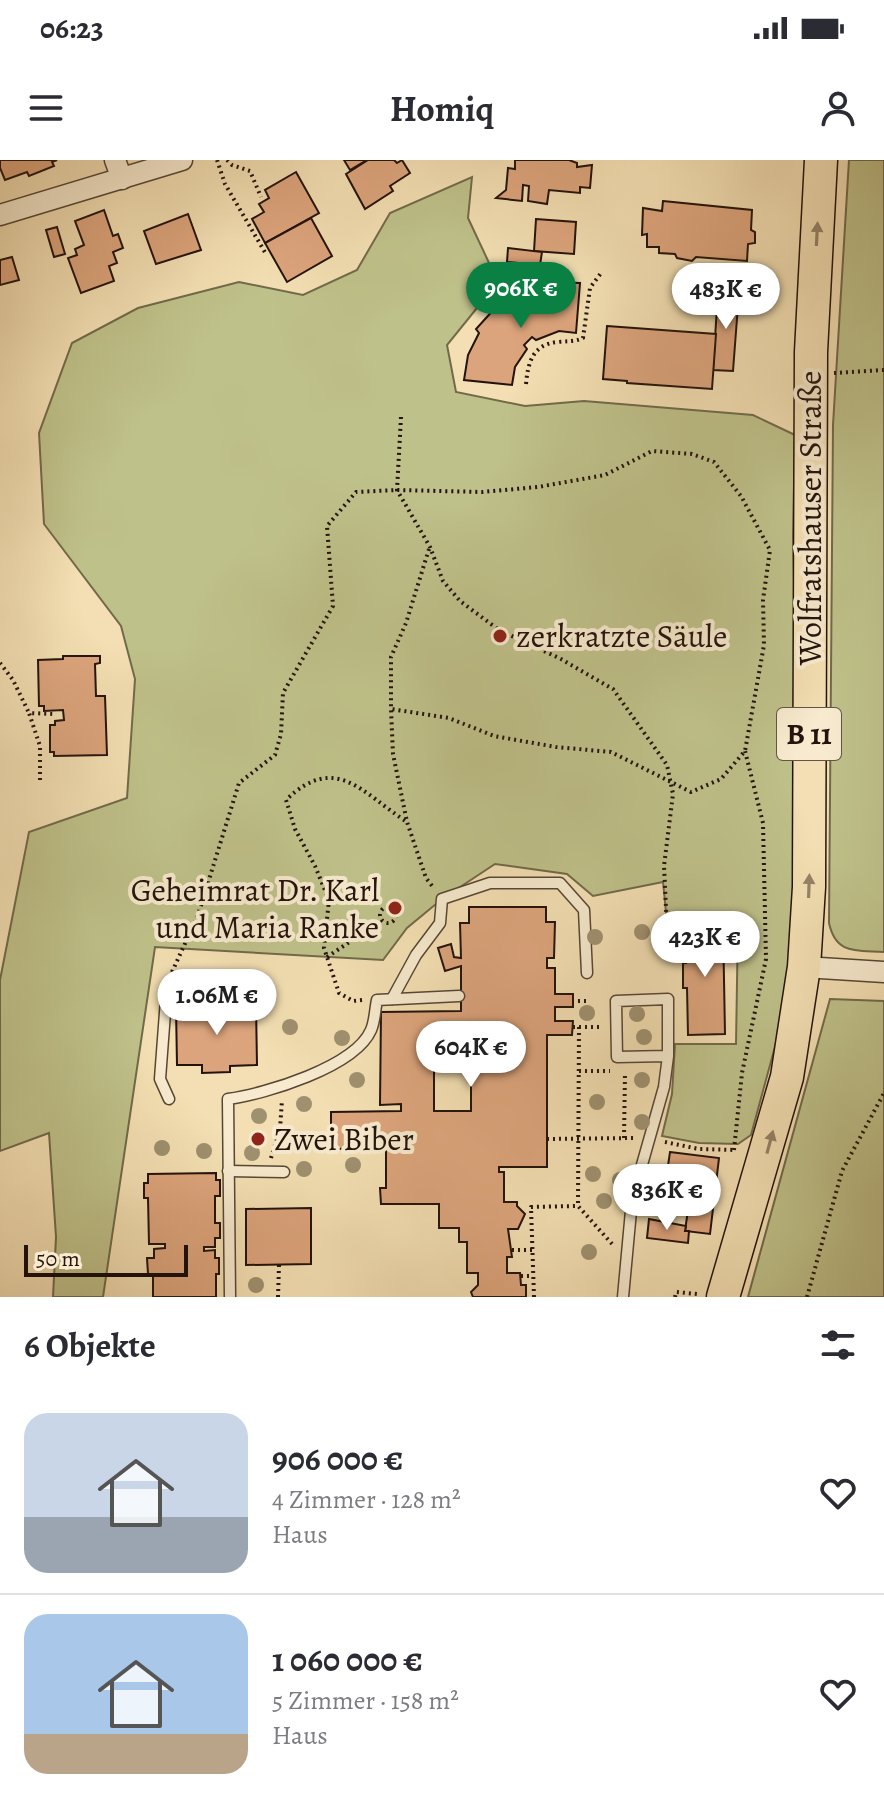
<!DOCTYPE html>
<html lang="de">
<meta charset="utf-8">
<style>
body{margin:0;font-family:Alegreya,serif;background:#f7f7f7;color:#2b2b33;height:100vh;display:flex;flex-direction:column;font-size:30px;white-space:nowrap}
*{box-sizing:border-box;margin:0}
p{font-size:26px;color:#7c7c81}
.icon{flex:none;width:44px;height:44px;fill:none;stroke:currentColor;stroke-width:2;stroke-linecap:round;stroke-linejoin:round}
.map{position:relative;height:1137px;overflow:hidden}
.panel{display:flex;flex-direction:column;background:#fff;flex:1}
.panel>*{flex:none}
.scale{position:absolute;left:24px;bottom:20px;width:164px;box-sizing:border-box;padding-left:8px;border:4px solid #23130b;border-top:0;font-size:22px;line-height:28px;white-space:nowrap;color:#23130b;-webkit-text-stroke:6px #f7eace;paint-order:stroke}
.price{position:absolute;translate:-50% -68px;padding:0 18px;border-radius:28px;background:#fff;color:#222;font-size:26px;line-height:52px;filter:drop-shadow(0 2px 4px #0008)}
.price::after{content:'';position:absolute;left:50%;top:48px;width:24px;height:18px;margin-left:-12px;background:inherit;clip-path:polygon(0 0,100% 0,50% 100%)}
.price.current{background:#0b8043;color:#fff}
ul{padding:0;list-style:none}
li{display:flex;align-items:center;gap:24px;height:200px;padding:0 24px}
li+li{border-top:2px solid #e1e1e2}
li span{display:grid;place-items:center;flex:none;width:224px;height:160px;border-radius:24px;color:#555}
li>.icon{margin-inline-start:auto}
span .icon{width:96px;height:96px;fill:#fffc;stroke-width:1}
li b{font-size:34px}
h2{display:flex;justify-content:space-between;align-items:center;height:96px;padding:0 24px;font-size:34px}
.status{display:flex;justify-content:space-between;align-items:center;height:56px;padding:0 40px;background:#fff;direction:ltr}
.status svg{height:22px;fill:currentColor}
header{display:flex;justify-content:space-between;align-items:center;height:104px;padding:0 24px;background:#fff;font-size:36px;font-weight:700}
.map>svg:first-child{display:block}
.green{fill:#bfc18a;stroke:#716a4a;stroke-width:2}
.building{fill:#dca47c;stroke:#23130b;stroke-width:2;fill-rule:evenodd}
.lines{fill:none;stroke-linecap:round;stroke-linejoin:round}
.lane-casing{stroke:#574635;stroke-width:13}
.street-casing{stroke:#574635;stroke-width:23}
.primary-casing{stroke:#23130b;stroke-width:35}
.path{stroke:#23130b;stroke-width:4;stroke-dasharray:2 4;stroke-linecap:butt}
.lane{stroke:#f7eace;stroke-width:10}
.street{stroke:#f7eace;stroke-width:20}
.primary{stroke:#f3dfb3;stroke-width:32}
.tree{fill:#9f906f}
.oneway{fill:#958367}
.poi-dot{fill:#8f2418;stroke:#f7eace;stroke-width:3}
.labels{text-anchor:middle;stroke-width:8;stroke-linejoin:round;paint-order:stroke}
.shield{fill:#f7eace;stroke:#635446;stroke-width:2}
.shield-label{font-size:30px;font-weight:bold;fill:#23130b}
.street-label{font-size:32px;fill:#23130b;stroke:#f7eace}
.poi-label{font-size:32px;fill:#23130b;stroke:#f7eace;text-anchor:start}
</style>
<div class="status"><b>06:23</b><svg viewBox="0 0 49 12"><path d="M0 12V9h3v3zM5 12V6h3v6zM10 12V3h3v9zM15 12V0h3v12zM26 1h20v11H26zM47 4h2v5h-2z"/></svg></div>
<header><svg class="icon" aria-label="menu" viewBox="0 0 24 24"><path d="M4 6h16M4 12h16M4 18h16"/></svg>Homiq<svg class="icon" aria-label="person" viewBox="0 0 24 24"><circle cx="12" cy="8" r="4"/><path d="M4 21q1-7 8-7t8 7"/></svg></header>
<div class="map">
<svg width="884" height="1137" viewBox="0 0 884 1137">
<rect width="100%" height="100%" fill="#f3dfb3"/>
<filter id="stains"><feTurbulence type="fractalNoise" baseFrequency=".0025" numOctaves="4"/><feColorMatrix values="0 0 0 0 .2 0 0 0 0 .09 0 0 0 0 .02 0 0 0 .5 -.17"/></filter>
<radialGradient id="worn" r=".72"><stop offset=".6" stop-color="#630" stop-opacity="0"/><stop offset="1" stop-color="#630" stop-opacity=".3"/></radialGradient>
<!-- green -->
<g class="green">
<path d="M849,0H884V792C856,790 836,795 829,763L833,265Z"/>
<path d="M472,17L468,58L498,122L447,185L456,232L525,246L584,241L753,255L795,275L793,377L797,556L793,794L776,883L751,975L738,984L699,983L662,976L672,934L675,884H736L738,761L667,762L663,722L593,736L567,714L495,704L442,739L407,768L383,800L155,787L103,1137H53L56,1077L49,973L0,991V820L29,672L127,638L135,519L121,466L44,364L39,273L72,183L138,148L239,122L303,135L357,110L390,53Z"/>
<path d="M830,839L884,841V1137H748Z"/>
</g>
<!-- building -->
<g class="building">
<path d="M0,0H57L52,2L54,6L29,16L27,12L5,20L0,8Z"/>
<path d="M344,0H367L350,10Z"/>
<path d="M368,0H394L397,3L402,0L410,13L390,26L393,31L365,49L346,14Z"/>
<path d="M515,0H569L577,3V7L592,5L590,28L580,27V33L549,30L547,44L528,41L529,26L523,25L522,41L496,38L506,30L508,8L515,9Z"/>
<path d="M296,12L319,53L265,83L252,59L264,52L259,44L269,38L265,30Z"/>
<path d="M663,41L752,50L751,70L755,72V83L748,84L747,101L696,97L692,101L677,98L675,94L659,93V87H647V74L642,75L643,48L662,51Z"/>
<path d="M104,50L113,76L118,74L123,88L113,92L117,103L109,106L114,121L81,133L68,98L77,95L75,89L84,85L75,61Z"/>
<path d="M188,54L201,90L156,104L144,71Z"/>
<path d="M311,58L332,96L287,122L265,83Z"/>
<path d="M536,59L576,62L574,94L534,91Z"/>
<path d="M57,67L65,94L54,97L46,70Z"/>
<path d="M508,88L542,92L540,105L507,102Z"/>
<path d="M12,97L19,120L0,125V100Z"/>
<path d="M550,122L580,123L576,173L559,171L536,180L532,177L524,185L527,189L515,207L512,225L464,220L468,195L479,173L476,169L496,147L500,151L509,143L507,139L528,128Z"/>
<path d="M718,131L739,132L733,211L713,210Z"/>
<path d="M607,166L716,174L712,229L627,223V221L603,219Z"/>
<path d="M63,496H100V503L95,504L96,536H105L107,595L54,596V592H50V565H55V561L64,560L63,550L44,551V546H39L38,500L63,499Z"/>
<path d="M469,747H546V762H555L554,798H547V808H555V834H573V847H555V861H573L572,875H547V1007H499V1012H504V1042H517V1046L525,1054L518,1069H508L512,1097H507V1113H520L521,1125H526V1137H473L471,1132L478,1125V1113H467V1082H459V1068H439V1044H381L380,1028H386V988L331,989V952L401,951V944L380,945L381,852L461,851V806L445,811L438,788L451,784L454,797L461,798L460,763H469ZM434,899H471V951H434Z"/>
<path d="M685,765H723L725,874L688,875L687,828H683V803H686Z"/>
<path d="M256,846L257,905L230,906V912L202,913V905H177L176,848Z"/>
<path d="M670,992L719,998L710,1074L685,1071L691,1029L665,1026Z"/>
<path d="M216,1013V1020H220V1036H215V1063H220V1078H215V1087H204V1091L215,1090V1098H219V1114H216V1137H153V1114H148L147,1098H154V1089L165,1088V1084H149L148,1038H144V1023H148V1014Z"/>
<path d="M311,1048V1104L246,1105V1049Z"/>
<path d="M649,1059L686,1066L685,1071H689L688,1083L647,1078Z"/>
</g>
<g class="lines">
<defs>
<g id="lane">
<path d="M167,826L160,919L169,939"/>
<path d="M392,839L416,795L440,763L442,739L490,723H560L584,750L587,813"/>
<path d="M228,1011L284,1012"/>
<path d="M230,1137L228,939C265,934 355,907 371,870C375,861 375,849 377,840L459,836"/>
<path d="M623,1137L632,1040L664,927L668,896V839L616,841L617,897L668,896"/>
</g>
<g id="street">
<path d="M115,0L122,19"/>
<path d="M0,55L182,0"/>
<path d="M804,807L884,812"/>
</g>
<path id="primary" d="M723,1137L787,917L804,807L809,727L811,192L821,0"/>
</defs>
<!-- lane casing -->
<use href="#lane" class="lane-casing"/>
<!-- street casing -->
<use href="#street" class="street-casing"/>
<!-- primary casing -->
<use href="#primary" class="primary-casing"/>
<!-- path -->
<g class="path">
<path d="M217,0L225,24L266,94"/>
<path d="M227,0L232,5L250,11L261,37"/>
<path d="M834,213L884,210"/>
<path d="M526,224C528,202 533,184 558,182C567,181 574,182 583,178L590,128L601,113"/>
<path d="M401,257L397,330L430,387L443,421L460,441L499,470L561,499L613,529L667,605L673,634L664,706L668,790"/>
<path d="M429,389L406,463L391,497V549L393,594L407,662L426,718L433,727"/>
<path d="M0,503L13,520L29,553"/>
<path d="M40,620V586L29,553L54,554"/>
<circle cx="388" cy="755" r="8"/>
<path d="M327,797L381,761"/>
<path d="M172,812L198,755L239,623L275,595L281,574L283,533L333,446L327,366L356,332L397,330L482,332L538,327L605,315L652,291L692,294L714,302L741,336L770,390L763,440L764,485L745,591L721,619L691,632L611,592L556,587L494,576L449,558L391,549"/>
<path d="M362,840L353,841L339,833L324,788L329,740L315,706L295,669L286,640C336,592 362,633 407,662"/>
<path d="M572,841H587"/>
<path d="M573,867H579L578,1046L613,1085"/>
<path d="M579,867H600"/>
<path d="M579,911H610"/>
<path d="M624,978L625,912"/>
<path d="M547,979L633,978"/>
<path d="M665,982L699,989L736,990"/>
<path d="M734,990L742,913L766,799L763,663L745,591"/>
<path d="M271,998L280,969L282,940"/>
<path d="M512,1090H532"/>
<path d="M521,1116H533"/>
<path d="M278,1137L279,1105"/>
<path d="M534,1137L531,1047L578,1046"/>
<path d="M675,1137L676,1132L697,1134"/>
<path d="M807,1137L842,1011L884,933"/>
</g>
<!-- lane -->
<use href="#lane" class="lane"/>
<!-- street -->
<use href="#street" class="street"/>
<!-- primary -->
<use href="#primary" class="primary"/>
</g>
<!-- trees -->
<g class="tree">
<circle cx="642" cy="772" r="8"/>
<circle cx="595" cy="777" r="8"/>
<circle cx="587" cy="853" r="8"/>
<circle cx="637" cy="854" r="8"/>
<circle cx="290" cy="867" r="8"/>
<circle cx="644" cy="877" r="8"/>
<circle cx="342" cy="878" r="8"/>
<circle cx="357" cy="920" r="8"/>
<circle cx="642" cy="920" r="8"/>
<circle cx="597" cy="942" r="8"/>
<circle cx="304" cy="944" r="8"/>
<circle cx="259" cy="956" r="8"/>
<circle cx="642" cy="962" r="8"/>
<circle cx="162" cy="988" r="8"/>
<circle cx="204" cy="991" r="8"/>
<circle cx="252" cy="993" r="8"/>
<circle cx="353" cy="1005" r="8"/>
<circle cx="304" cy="1009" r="8"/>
<circle cx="593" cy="1014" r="8"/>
<circle cx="620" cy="1020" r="8"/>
<circle cx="604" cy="1041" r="8"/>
<circle cx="589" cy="1092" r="8"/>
<circle cx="256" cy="1125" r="8"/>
</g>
<!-- one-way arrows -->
<defs><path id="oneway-solid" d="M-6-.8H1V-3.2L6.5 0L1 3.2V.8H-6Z" transform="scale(2)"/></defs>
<g class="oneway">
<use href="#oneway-solid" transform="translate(817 74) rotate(-87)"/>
<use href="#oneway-solid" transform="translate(809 726) rotate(-88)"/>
<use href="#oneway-solid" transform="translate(770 982) rotate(-75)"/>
</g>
<!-- markers -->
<g class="poi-dot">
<circle cx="500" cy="476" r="8"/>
<circle cx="395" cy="748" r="8"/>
<circle cx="258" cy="979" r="8"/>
</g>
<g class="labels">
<!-- shield labels -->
<rect class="shield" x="777" y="548" width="64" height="52" rx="6"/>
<g class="shield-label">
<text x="809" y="584">B 11</text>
</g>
<!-- street labels -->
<g class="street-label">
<text transform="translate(810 358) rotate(-90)" y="11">Wolfratshauser Straße</text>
</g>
<!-- poi labels -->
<g class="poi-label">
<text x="516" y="487">zerkratzte Säule</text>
<text x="379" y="741" text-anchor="end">Geheimrat Dr. Karl<tspan x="379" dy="37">und Maria Ranke</tspan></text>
<text x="274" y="990">Zwei Biber</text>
</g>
</g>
<rect width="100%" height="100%" filter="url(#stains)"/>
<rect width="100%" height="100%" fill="url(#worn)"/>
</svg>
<div class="scale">50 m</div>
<b class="price current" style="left:521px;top:170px">906K €</b>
<b class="price" style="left:726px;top:171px">483K €</b>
<b class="price" style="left:705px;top:819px">423K €</b>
<b class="price" style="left:217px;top:877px">1.06M €</b>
<b class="price" style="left:471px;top:929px">604K €</b>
<b class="price" style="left:667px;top:1072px">836K €</b>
</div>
<section class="panel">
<h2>6 Objekte<svg class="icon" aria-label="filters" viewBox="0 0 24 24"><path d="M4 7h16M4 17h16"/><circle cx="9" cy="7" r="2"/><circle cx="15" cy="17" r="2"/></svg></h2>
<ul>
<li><span style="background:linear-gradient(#c9d6e8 65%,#9aa5b1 0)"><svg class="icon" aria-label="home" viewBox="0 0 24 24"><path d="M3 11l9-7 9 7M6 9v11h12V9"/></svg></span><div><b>906 000 €</b><p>4 Zimmer · 128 m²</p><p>Haus</p></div><svg class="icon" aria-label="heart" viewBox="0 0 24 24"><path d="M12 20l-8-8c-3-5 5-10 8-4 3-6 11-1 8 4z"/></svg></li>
<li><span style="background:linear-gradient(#a9c7e8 75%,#b9a48a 0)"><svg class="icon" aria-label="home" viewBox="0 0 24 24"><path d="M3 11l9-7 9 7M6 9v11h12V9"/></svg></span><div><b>1 060 000 €</b><p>5 Zimmer · 158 m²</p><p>Haus</p></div><svg class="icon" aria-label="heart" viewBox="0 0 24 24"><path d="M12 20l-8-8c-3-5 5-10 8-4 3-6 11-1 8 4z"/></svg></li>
</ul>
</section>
